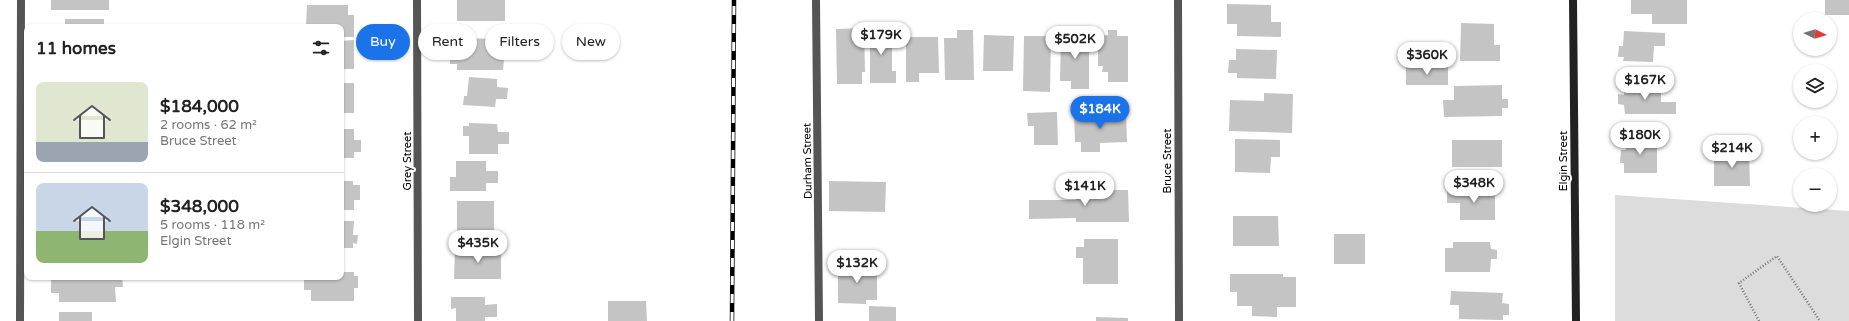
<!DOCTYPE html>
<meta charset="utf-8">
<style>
body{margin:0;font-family:"Varela Round",sans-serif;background:#f6f6f6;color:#222;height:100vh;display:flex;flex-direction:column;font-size:15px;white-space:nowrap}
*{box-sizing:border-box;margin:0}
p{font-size:13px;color:#767676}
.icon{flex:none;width:22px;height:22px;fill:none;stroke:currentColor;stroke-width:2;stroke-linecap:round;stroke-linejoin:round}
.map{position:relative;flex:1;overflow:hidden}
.sheet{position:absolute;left:24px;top:24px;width:320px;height:256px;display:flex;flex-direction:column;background:#fff;border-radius:8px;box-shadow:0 1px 3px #0004}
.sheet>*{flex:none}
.hud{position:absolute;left:356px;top:24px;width:380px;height:36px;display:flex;gap:8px}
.needle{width:26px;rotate:95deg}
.fabs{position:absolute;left:1793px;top:12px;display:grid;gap:8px}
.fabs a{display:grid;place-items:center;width:44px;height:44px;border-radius:50%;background:#fff;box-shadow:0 1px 3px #0004;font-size:20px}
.price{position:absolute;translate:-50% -34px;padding:0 9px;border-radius:14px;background:#fff;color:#222;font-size:13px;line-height:26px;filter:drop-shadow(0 1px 2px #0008)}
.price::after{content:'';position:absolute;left:50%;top:24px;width:12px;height:9px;margin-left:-6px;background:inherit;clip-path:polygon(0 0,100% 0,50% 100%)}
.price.selected{background:#1a73e8;color:#fff}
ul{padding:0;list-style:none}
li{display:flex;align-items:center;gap:12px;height:100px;padding:0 12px}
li+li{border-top:1px solid #e0e0e0}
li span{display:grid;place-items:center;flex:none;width:112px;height:80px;border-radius:8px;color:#555}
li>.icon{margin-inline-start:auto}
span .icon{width:48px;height:48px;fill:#fffc;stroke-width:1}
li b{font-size:17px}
h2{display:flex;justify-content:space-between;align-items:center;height:48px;padding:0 12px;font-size:17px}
.pill{padding:0 14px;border-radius:18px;background:#fff;box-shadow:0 1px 3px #0004;font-size:14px;line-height:36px}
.pill.selected{background:#1a73e8;color:#fff}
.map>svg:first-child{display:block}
.green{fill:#dcdcdc}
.building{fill:#c4c4c4}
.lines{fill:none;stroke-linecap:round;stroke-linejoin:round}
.path{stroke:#777;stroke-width:2.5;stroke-dasharray:1 2;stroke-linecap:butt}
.minor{stroke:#555;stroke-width:8}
.tertiary{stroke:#555;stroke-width:8}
.secondary{stroke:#222;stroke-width:8}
.rail-casing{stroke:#000;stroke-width:4.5}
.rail{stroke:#fff;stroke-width:3;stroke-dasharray:9;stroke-linecap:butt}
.labels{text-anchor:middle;stroke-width:4;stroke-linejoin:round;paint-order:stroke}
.street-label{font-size:11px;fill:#000;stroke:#fff}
</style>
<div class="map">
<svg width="1849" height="321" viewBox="0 0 1849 321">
<rect width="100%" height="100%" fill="#fff"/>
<!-- green -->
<path class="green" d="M1615,195L1849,211V321H1615Z"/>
<!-- building -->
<g class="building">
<rect x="51" y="0" width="58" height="10"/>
<rect x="457" y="0" width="48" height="21"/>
<path d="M1631,0H1687V24H1652V14H1631Z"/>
<rect x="1825" y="0" width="24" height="15"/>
<path d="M1227,4L1271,5V22H1281V37L1237,36V24H1227Z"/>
<path d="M307,5H348V15H354V37H341V27H306Z"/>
<rect x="65" y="19" width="39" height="8"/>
<path d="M1461,23L1494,24V45H1500V61H1460Z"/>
<path d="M864,28L865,72H862V84H837L836,29Z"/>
<path d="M870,28H892V71H896V83H870Z"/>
<path d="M1069,29H1080V35L1089,36V89H1071V81H1060L1061,36H1069Z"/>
<path d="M957,30H973L974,80H945L944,38H957Z"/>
<path d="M1108,30H1117V36H1128V82H1108V72H1102L1103,66H1098V36L1108,35Z"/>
<path d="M1624,31L1665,33V46H1654L1653,62L1623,61L1624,57H1618L1619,46H1623Z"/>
<path d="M570,32L612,33V51L569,50Z"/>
<path d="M984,35L1014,36L1013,71H983Z"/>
<path d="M1024,36H1051L1050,92L1023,91Z"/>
<path d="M906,37H938L939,73H919V82H906Z"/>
<path d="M457,38L503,39V46H514L513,59H504L503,70H457V64H450V49H457Z"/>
<path d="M354,40V69H341V41Z"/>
<path d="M1236,49L1277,50L1276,79L1237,78V73H1228L1229,60H1236Z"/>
<rect x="1406" y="67" width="42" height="18"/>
<path d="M469,77L497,79V87L508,88L507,99H496L495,107L463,105L464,96H467Z"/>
<rect x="341" y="83" width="13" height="30"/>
<path d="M1502,85V99H1508V108H1502V116L1444,117L1443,100H1454V86Z"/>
<path d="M1624,85H1661V102H1676V114H1625L1624,105L1618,104V94L1624,95Z"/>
<path d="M1264,93L1293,94L1292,133L1229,131L1230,100L1264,101Z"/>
<path d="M1057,112L1058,145H1034V126H1028L1027,113Z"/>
<path d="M1126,112L1127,142L1100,143V152H1081V142H1075L1074,113Z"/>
<path d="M469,123L497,124L498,132H509V144H498V154H469V136H463V126H469Z"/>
<path d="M341,129H354V140H361V152H354V158H341Z"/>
<path d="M1626,138L1657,139V173H1624V163H1620L1621,150H1626Z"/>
<path d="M1235,139L1280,140V157H1271L1270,173L1235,172Z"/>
<rect x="1452" y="140" width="50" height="27"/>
<path d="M1749,152L1750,186H1714V153Z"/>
<path d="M456,161H486V171H498V183H486V191H450V177H456Z"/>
<path d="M341,181H353V185H360V200H354V210H341Z"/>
<path d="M829,181L886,182L885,212L829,211Z"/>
<path d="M1076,190H1128L1129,222H1076V218L1029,219V200H1076Z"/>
<path d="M1447,190H1495V220H1460V203H1447Z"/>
<rect x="457" y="201" width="37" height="34"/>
<path d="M1233,216H1278L1279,246H1233Z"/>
<path d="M341,221H354L353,235H358L357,244L353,243V248H341Z"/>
<rect x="1334" y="234" width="31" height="30"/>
<path d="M1084,239H1118V284H1083V258H1076V247H1084Z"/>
<path d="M1453,242H1490L1491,249L1497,250V259H1491L1490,272H1445V248H1453Z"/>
<path d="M455,248H501V279H454Z"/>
<path d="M846,261L866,262V273L877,274V300H866V304L838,303V273H846Z"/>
<path d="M341,272H354V276H358V288H354V301H311V290H304V279L341,277Z"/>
<path d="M1230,274H1283V277H1296V307H1277V317L1252,316V306H1237V292H1230Z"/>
<path d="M51,277H122L123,287H115L116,302H59V293H51Z"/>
<path d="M1451,291L1503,293L1502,303L1509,304V315H1503V320L1459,319V305H1450Z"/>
<path d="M451,297H485V305L497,304V317H485V321H456V308L451,309Z"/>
<path d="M608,301H646L647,321H608Z"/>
<path d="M869,306L896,307V321H869Z"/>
<rect x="59" y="312" width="33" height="9"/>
<path d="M1096,317L1128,318V321H1096Z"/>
</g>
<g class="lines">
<!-- path -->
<path class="path" d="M1759,321L1739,283L1777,256L1820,321"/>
<!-- minor -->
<g class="minor">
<path d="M816,0L819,321"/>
<path d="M1178,0L1179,321"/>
<path d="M20,321L21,0"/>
</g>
<!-- tertiary -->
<path class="tertiary" d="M417,0L418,321"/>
<!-- secondary -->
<path class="secondary" d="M1573,0L1576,321"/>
<defs>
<path id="rail" d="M732,321L734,0"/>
</defs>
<!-- rail casing -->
<use href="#rail" class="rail-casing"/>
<!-- rail -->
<use href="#rail" class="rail"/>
</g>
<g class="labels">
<!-- street labels -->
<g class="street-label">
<text transform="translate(407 161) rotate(-90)" y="4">Grey Street</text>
<text transform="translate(807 161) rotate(-91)" y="4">Durham Street</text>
<text transform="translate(1167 161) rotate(-90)" y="4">Bruce Street</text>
<text transform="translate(1563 161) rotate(-90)" y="4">Elgin Street</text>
</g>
</g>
</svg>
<div class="fabs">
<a><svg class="needle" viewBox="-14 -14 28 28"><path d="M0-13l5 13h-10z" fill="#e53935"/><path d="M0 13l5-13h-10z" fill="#767676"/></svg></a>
<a><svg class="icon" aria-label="layers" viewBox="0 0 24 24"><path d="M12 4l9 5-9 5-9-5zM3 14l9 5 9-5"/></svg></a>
<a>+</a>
<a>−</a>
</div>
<b class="price" style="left:881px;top:56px">$179K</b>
<b class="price" style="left:1075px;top:60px">$502K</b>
<b class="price" style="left:1427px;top:76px">$360K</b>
<b class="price" style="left:1645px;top:101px">$167K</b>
<b class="price selected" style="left:1100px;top:130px">$184K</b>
<b class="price" style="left:1640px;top:156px">$180K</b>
<b class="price" style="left:1732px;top:169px">$214K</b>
<b class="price" style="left:1474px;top:204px">$348K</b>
<b class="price" style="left:1085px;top:207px">$141K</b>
<b class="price" style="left:478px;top:264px">$435K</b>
<b class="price" style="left:857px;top:284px">$132K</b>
<div class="hud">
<a class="pill selected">Buy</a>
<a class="pill">Rent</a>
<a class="pill">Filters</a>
<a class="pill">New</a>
</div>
<section class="sheet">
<h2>11 homes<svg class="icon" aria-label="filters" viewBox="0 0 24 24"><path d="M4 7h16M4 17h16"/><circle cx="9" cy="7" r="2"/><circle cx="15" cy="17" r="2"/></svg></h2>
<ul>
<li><span style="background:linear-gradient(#dfe7d0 75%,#9aa5b1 0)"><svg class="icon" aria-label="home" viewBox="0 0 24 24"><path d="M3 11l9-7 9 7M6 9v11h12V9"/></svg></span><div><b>$184,000</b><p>2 rooms · 62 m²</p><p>Bruce Street</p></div></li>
<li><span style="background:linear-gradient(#c9d6e8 60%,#8fb573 0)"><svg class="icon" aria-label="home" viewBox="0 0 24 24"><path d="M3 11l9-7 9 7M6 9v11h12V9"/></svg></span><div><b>$348,000</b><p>5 rooms · 118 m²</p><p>Elgin Street</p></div></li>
</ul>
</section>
</div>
